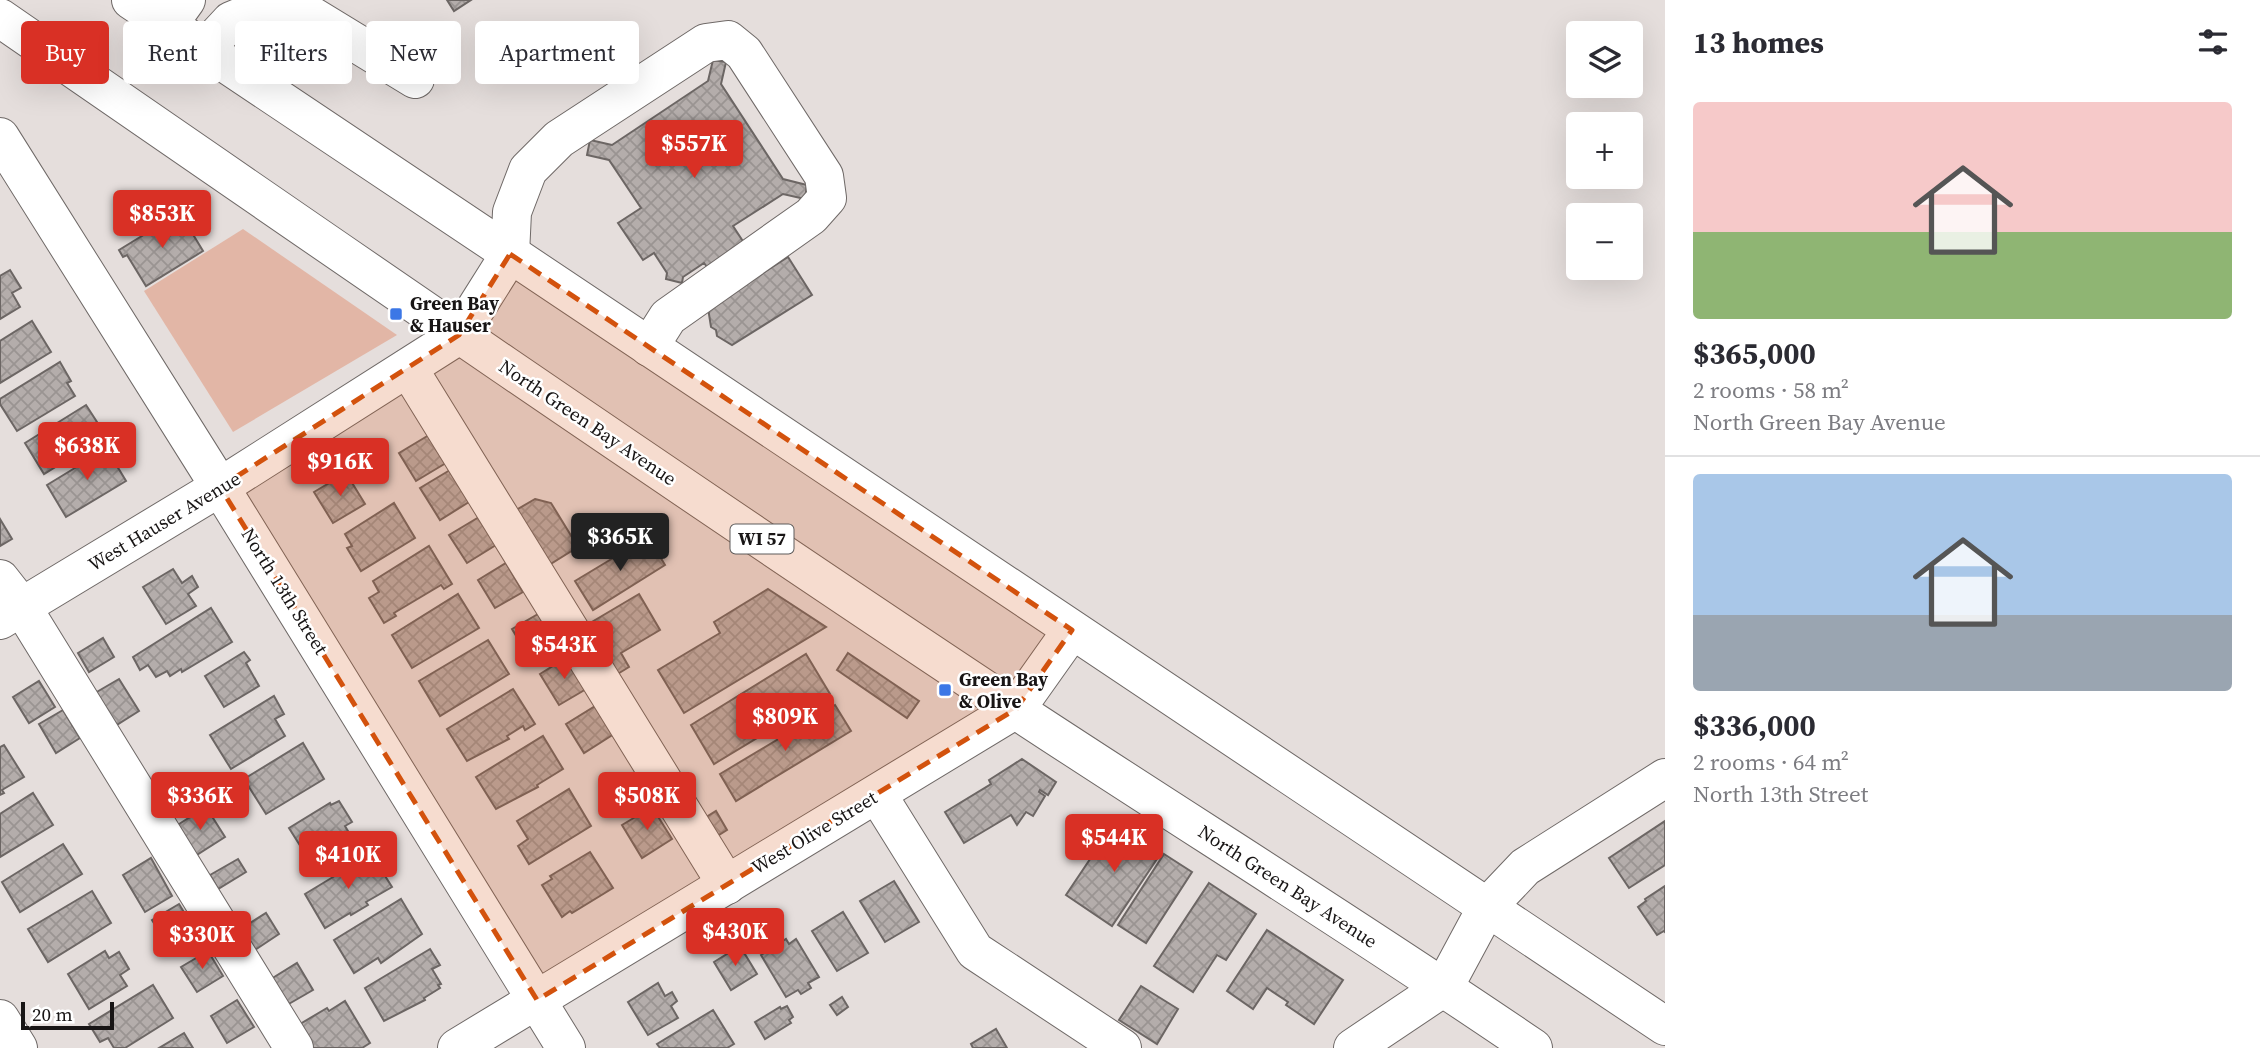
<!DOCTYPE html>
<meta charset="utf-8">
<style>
body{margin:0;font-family:"Source Serif 4",serif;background:#f2f2f3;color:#2b2b33;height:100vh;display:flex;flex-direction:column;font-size:26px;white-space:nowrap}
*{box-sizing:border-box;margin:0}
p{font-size:23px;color:#7c7c81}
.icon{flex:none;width:38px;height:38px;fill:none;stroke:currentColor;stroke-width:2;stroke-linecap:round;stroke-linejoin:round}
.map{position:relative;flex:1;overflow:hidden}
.details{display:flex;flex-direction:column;background:#fff;width:595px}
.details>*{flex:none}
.banner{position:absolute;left:21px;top:21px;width:665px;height:63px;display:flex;gap:14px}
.tools{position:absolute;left:1566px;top:21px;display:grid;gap:14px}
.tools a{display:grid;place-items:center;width:77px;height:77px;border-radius:7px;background:#fff;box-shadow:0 7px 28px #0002;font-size:35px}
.scale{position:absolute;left:21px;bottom:18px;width:93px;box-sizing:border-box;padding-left:7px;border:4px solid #181515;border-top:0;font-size:19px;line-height:24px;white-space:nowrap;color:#181515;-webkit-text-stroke:5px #fff;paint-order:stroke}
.price{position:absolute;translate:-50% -60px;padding:0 16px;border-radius:7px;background:#d93025;color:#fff;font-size:23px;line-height:46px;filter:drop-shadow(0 2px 4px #0008)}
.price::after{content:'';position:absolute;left:50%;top:42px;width:21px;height:16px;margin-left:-10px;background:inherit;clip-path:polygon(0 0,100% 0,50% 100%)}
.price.on{background:#222;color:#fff}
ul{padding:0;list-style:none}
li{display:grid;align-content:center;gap:14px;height:371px;padding:0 28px}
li+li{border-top:2px solid #e1e1e2}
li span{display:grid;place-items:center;height:217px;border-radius:7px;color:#555}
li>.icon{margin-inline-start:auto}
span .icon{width:126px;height:126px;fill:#fffc;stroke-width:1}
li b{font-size:30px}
h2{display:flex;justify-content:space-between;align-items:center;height:84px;padding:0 28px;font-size:30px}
.pill{padding:0 24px;border-radius:7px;background:#fff;box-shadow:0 7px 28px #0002;font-size:24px;line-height:63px}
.pill.on{background:#d93025;color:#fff}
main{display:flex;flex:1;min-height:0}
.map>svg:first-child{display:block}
.grass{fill:#e2b6a6}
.building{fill:url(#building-cross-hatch);stroke:#6c6664;stroke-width:2}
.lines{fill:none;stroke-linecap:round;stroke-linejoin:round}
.minor-casing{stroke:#6f6967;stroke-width:40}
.major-casing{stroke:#6f6967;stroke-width:40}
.minor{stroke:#fff;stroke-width:38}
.major{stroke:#fff;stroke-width:38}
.marked{fill:#d3520d;fill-opacity:0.2;stroke:#d3520d;stroke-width:5;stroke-dasharray:14 9;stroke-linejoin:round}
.poi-dot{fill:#3c77e6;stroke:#fff;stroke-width:2.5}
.labels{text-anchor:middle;stroke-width:5;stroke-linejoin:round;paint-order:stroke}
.shield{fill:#fff;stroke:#5d5b5b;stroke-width:2}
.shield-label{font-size:18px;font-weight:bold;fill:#181515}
.poi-label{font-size:19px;font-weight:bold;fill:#181515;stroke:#fff;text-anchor:start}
.street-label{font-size:19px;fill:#181515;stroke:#fff}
</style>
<main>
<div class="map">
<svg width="1665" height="1048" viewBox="0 0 1665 1048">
<defs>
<pattern id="building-cross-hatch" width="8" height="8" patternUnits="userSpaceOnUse" patternTransform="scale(1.75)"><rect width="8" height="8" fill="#b4adab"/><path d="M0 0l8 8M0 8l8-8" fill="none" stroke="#9a9492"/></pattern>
</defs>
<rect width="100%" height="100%" fill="#e5dedc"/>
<!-- grass -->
<path class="grass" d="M243,229L397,335L233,432L144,291Z"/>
<!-- building -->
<g class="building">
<path d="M447,0H471L454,11Z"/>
<path d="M713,60L726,62L721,84L783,179L807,185L805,199L783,194L733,226L748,249L711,272L704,263L683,277L682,283L666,279L667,273L654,253L643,260L618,223L641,208L609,160L587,155L590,140L612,145L708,81Z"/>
<path d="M183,218L203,251L146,286L127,255L123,257L119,250L168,220Z"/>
<path d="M788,257L812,295L732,345L717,336L716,330L711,327L708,308Z"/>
<path d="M10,270L21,288L12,293L20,307L0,319V276Z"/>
<path d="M32,321L51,352L0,383V341Z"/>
<path d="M60,362L71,381L67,383L75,396L17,431L0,404V399Z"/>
<path d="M86,405L97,422L94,424L102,438L44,474L25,443Z"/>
<path d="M429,435L446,463L416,481L399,453Z"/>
<path d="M106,449L108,452L113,449L121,463L117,466L126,481L66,517L47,485Z"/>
<path d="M450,470L469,502L440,520L420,488Z"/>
<path d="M346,473L365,504L333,523L314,492Z"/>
<path d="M535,499L551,503L578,547L544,568L511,513Z"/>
<path d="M394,503L415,538L361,571L347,548L352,546L345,534Z"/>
<path d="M479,517L496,545L467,563L449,535Z"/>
<path d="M0,519L12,539L0,546Z"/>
<path d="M648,537L665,565L593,610L575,581Z"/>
<path d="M429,546L452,584L444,589L441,585L394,613L396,616L384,623L369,598L379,592L373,581Z"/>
<path d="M506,563L523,592L495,608L478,580Z"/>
<path d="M173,569L182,583L192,576L198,587L188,594L196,606L166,624L143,587Z"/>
<path d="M768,589L826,627L684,713L658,670L720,633L714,622Z"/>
<path d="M458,594L479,628L412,668L392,635Z"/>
<path d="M639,594L660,630L621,653L629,667L616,675L585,626Z"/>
<path d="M211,608L232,642L182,672L181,669L170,676L167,671L156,677L148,665L140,670L133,657Z"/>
<path d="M538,614L552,636L526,652L512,629Z"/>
<path d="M103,638L114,657L89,672L78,653Z"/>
<path d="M488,640L509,674L440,716L419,681Z"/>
<path d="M244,652L250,660L246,663L259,686L224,707L205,676Z"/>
<path d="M848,653L919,701L907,718L837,670Z"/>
<path d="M806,654L830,694L714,764L691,725Z"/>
<path d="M569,656L588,688L559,705L540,674Z"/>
<path d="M119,679L139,711L115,726L95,693Z"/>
<path d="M39,681L55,707L29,723L13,697Z"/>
<path d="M513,689L535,724L525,730L523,726L507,736L509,739L467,761L447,729Z"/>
<path d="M274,696L284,714L275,719L285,736L231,769L210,735Z"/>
<path d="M597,705L614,734L584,753L566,724Z"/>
<path d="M835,705L851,731L736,801L720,774Z"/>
<path d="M63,710L80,738L56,753L39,724Z"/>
<path d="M543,736L563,769L537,785L538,787L496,809L476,777Z"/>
<path d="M303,743L324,779L266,814L244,779Z"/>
<path d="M4,745L24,777L2,790L4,793L0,795V747Z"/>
<path d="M1022,759L1056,782L1048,795L1040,790L1039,792L1045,796L1033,816L1026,812L1017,825L1011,815L964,843L945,812L991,784L989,780Z"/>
<path d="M569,789L591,826L529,864L518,846L528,839L517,821Z"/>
<path d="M33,793L53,825L0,857V814Z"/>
<path d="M339,801L352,822L345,826L352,838L311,863L289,828L330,803L331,805Z"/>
<path d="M206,807L225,837L195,856L176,826Z"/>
<path d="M652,807L672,839L642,858L622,825Z"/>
<path d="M716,811L727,830L714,838L703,819Z"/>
<path d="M1665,821V865L1629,888L1609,858Z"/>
<path d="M1115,822L1161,853L1112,926L1066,895Z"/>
<path d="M63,844L82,874L20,912L2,882Z"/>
<path d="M590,852L613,888L572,913L570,911L562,917L542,885L552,879L550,876Z"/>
<path d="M371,854L392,887L366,902L368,905L351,915L350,913L325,928L305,894Z"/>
<path d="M1164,854L1192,872L1146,943L1118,925Z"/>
<path d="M151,858L172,896L145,912L123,875Z"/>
<path d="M238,859L246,872L218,889L210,875Z"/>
<path d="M894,881L919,922L885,942L860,901Z"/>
<path d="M1209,883L1256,914L1226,960L1217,955L1193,992L1154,966Z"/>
<path d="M1665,886V932L1664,931L1657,935L1638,907L1646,901L1645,899Z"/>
<path d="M92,891L111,923L48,962L28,929Z"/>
<path d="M401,899L422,934L381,963L378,958L354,973L334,940Z"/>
<path d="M179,904L194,929L168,945L152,920Z"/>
<path d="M843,912L868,953L837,971L812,931Z"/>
<path d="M266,913L279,934L252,952L239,930Z"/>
<path d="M1267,930L1343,980L1314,1024L1286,1005L1288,1002L1267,988L1253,1009L1227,991Z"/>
<path d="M786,939L789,944L796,939L819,977L808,983L811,988L801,994L798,990L786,997L761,955Z"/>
<path d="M740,946L757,974L731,990L714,962Z"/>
<path d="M430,949L440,965L432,969L441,984L438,985L440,988L424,998L425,1000L384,1021L365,988Z"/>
<path d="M105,951L109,958L119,952L129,969L120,975L127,986L89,1009L68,974Z"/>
<path d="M208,951L223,976L197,992L181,967Z"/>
<path d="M297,963L313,990L287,1005L271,979Z"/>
<path d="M658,983L665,996L672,992L677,1001L671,1006L678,1018L648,1035L628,1002Z"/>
<path d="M153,985L173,1018L125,1048H114L108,1038L100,1042L89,1024Z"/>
<path d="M1141,986L1178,1009L1157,1044L1119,1020Z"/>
<path d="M842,997L848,1007L837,1015L830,1005Z"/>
<path d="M237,1000L254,1027L227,1043L211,1016Z"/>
<path d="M345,1001L370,1043L362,1048H308L295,1027L327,1008L329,1011Z"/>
<path d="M787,1006L793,1017L789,1020L791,1023L765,1039L755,1022L780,1007L781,1009Z"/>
<path d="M713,1010L734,1044L727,1048H660L657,1044Z"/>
<path d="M996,1029L1007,1048H973L971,1044Z"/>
<path d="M184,1033L193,1048H159Z"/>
</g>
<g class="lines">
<defs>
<g id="minor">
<path d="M168,25L186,0"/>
<path d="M205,49L231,21L267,6L302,10L415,79"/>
<path d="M0,137L220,487L566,1048"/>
<path d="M408,368L727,885"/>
<path d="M0,579L22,607L294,1048"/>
<path d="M0,620L220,487L459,335L510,254L512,212L528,170L559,139L706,43L728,40L744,53L824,176L827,198L811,216L668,317L649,347"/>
<path d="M877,794L975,951L1122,1048"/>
<path d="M0,1019L18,1048"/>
<path d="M457,1048L1016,709L1072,630"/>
<path d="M1353,1048L1444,987L1487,907L1525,867L1665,778"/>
</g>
<g id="major">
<path d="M131,0L1665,1026"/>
<path d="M0,18C336,250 672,482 1013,708C1186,822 1362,931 1533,1048"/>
</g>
</defs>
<!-- minor casing -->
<use href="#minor" class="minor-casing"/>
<!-- major casing -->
<use href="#major" class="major-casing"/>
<!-- minor -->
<use href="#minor" class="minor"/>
<!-- major -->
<use href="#major" class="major"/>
</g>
<!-- marked area -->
<path class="marked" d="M510,254L1072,630L1016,709L537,1000L220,487L459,335Z"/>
<!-- markers -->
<g class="poi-dot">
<rect x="389" y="307" width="14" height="14" rx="3.5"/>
<rect x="938" y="683" width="14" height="14" rx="3.5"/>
</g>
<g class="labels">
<!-- shield labels -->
<rect class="shield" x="730.5" y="524.5" width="63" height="29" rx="5"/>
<g class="shield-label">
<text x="762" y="545">WI 57</text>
</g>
<!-- poi labels -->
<g class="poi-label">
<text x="410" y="310">Green Bay<tspan x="410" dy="22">&amp; Hauser</tspan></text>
<text x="959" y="686">Green Bay<tspan x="959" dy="22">&amp; Olive</tspan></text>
</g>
<!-- street labels -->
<g class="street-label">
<text transform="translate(588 422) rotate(34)" y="7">North Green Bay Avenue</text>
<text transform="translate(164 521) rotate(-31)" y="7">West Hauser Avenue</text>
<text transform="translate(285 591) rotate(58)" y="7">North 13th Street</text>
<text transform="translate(814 832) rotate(-31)" y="7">West Olive Street</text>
<text transform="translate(1288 886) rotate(33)" y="7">North Green Bay Avenue</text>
</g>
</g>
</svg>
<div class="tools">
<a><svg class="icon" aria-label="layers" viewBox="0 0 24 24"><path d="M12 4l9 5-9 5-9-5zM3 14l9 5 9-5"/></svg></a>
<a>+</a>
<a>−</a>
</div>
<div class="scale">20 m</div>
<b class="price" style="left:694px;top:180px">$557K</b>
<b class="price" style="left:162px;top:250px">$853K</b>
<b class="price" style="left:87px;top:482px">$638K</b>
<b class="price" style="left:340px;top:498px">$916K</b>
<b class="price on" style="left:620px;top:573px">$365K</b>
<b class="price" style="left:564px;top:681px">$543K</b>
<b class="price" style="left:785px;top:753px">$809K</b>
<b class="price" style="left:200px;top:832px">$336K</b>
<b class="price" style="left:647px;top:832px">$508K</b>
<b class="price" style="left:1114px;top:874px">$544K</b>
<b class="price" style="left:348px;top:891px">$410K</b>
<b class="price" style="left:735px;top:968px">$430K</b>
<b class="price" style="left:202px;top:971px">$330K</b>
<div class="banner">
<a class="pill on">Buy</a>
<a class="pill">Rent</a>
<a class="pill">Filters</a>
<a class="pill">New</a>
<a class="pill">Apartment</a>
</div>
</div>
<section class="details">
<h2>13 homes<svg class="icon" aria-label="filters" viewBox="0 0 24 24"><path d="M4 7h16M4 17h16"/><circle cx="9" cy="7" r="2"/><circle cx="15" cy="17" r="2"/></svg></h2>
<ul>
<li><span style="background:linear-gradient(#f6c9c9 60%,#8fb573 0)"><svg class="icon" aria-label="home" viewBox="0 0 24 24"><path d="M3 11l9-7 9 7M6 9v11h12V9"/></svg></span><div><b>$365,000</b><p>2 rooms · 58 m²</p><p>North Green Bay Avenue</p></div></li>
<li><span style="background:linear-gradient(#a9c7e8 65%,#9aa5b1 0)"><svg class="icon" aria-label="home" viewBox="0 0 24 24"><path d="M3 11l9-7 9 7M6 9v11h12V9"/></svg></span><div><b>$336,000</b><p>2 rooms · 64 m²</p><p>North 13th Street</p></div></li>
</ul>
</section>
</main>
